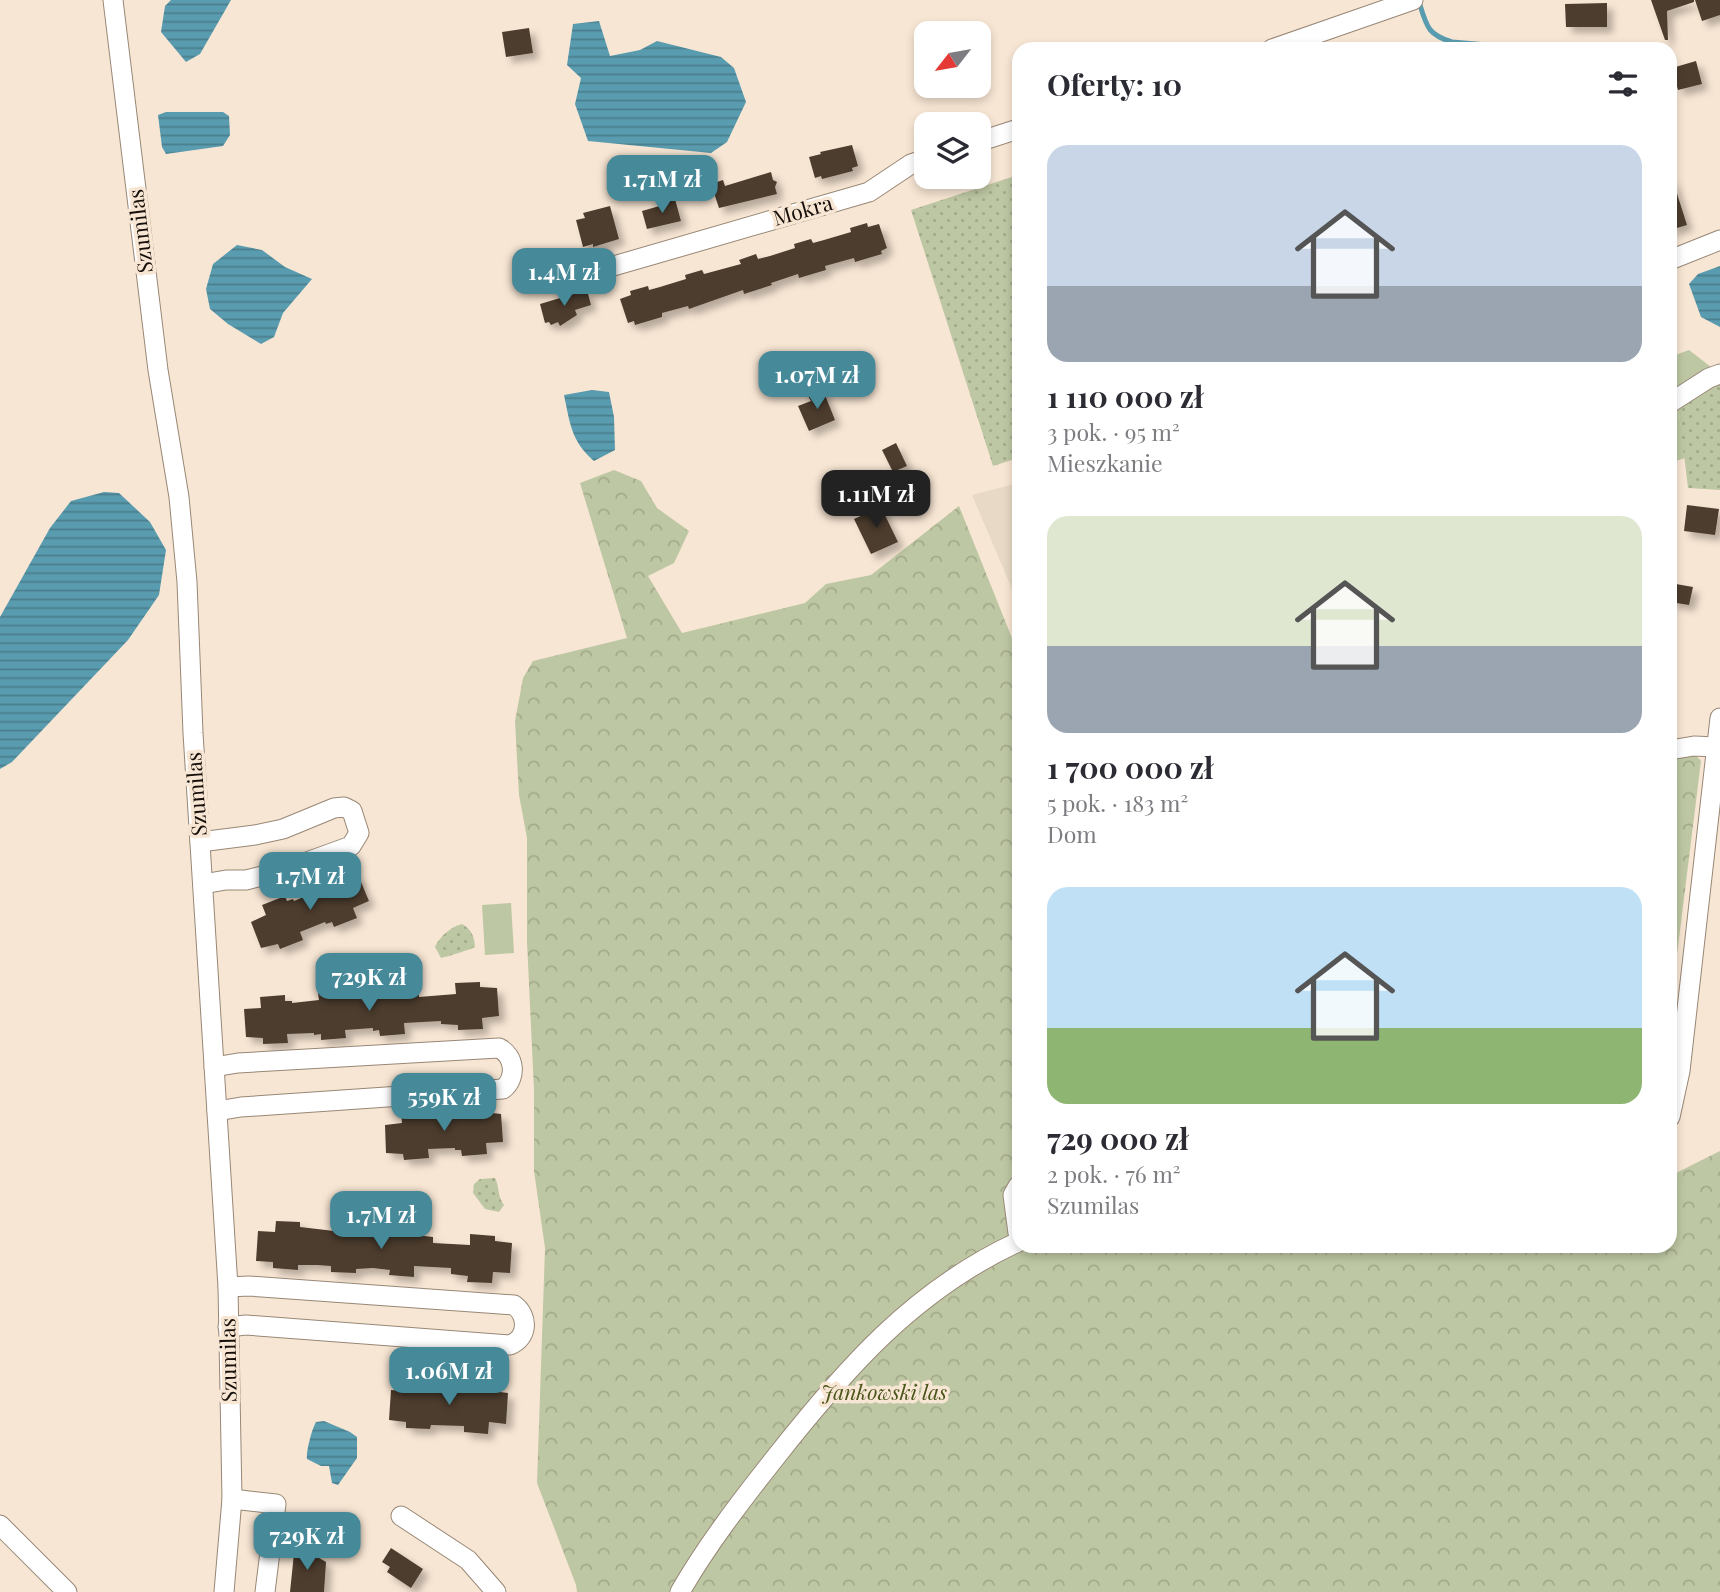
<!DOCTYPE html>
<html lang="pl">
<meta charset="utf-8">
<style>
body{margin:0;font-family:"Playfair Display",serif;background:#f2f2f3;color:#2b2b33;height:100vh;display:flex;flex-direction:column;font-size:26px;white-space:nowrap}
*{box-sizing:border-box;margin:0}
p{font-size:23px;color:#7c7c81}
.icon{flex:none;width:38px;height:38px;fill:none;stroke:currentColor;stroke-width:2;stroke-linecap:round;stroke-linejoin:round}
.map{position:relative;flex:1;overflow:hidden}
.panel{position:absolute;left:1012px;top:42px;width:665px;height:1211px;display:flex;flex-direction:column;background:#fff;border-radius:21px;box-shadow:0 4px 10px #0003}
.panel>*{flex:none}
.needle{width:46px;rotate:239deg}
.tools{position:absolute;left:914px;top:21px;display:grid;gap:14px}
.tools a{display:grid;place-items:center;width:77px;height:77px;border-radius:14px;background:#fff;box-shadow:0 4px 10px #0003;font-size:35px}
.price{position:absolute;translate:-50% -60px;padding:0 16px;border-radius:14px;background:#468999;color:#fff;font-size:23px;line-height:46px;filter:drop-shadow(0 2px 4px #0008)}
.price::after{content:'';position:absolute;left:50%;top:42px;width:21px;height:16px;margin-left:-10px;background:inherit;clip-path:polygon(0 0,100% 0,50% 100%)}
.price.active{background:#222;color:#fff}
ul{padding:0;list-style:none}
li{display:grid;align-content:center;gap:14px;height:371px;padding:0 35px}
li span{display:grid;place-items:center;height:217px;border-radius:21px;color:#555}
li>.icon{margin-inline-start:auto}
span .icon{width:126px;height:126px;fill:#fffc;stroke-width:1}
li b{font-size:30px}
h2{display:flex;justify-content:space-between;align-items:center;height:84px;padding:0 35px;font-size:30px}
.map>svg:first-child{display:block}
.industrial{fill:#e7d9c6}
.grass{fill:#bec7a3}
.forest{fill:url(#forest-crowns)}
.park{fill:url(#park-dots)}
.water{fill:url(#water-rules)}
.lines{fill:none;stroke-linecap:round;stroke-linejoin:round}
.stream{stroke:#5a9caf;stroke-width:5}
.building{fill:#4d3e2f;filter:url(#shadow)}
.minor-casing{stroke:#988776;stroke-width:21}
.minor{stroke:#fff;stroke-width:19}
.labels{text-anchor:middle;stroke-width:7;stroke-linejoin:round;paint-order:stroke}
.street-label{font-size:21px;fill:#160f09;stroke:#f8e6d4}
.park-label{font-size:21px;font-style:italic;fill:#495419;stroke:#f8e6d4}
</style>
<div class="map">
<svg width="1720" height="1592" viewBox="0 0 1720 1592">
<defs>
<pattern id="forest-crowns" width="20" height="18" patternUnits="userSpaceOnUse" patternTransform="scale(1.75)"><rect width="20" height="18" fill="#bec7a3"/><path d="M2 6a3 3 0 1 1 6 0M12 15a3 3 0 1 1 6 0" fill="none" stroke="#a3aa8b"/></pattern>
<pattern id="park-dots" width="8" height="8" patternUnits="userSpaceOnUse" patternTransform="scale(1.75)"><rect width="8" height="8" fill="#bec7a3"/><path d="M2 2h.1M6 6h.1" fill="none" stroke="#a3aa8b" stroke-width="1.8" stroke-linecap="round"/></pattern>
<pattern id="water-rules" width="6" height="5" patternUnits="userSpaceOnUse" patternTransform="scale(1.75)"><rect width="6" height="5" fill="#5a9caf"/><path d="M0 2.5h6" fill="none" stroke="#497e8d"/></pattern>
<filter id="shadow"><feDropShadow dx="6" dy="6" stdDeviation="3.5" flood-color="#0004"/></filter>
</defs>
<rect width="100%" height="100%" fill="#f8e6d4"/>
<!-- industrial -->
<path class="industrial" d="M1018,483V603L972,495Z"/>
<!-- grass -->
<g class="grass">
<path d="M1689,350L1720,374L1679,413L1685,458L1670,463V357Z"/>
<path d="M511,903L514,953L485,955L482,905Z"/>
</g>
<!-- forest -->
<g class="forest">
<path d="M614,470L641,481L657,508L689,531L674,563L648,576L682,633L805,603L826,584L871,575L959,506L1018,653V1246H1670V1176L1720,1151V1592H577L576,1585L537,1483L545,1248L534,1171V1090L527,942V838L519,795L515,721L523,678L533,661L627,638L580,483Z"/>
<path d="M1691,750L1701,761L1670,1011V757Z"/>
</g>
<!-- park -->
<g class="park">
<path d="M1018,175V458L993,466L911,210Z"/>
<path d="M1720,378V490L1688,488L1679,413L1685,400Z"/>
<path d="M462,924C472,930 474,936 475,947C472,949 446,957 441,958L435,947C439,937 452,926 462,924Z"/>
<path d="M495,1178C500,1187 497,1196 504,1205L499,1212L485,1209L473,1193L474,1184L480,1179Z"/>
</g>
<!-- water -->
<g class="water">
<path d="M171,0H231L200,54L186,62L161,32L165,6Z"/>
<path d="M599,21L610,56L640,50L657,41L721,57L734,68L746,102L727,142L711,153L588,141L575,104L581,78L567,65L573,24Z"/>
<path d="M166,112H223L229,116L230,135L223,146L166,154L162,147L158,115Z"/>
<path d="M237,245L262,250L285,267L312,279L283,313L274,337L261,344L228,324L210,309L206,289L213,264Z"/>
<path d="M1720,266V327L1701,317L1689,284L1698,274Z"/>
<path d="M592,390L609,392L614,417L615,450L594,461C571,441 570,423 564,395Z"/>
<path d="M104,492L119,493L150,522L166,550L159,595L128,640L12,762L0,769V617L50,528L71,501Z"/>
<path d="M324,1421L350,1432L357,1437V1458L338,1485L332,1483L329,1466H321L307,1459C306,1451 312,1429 316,1422Z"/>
</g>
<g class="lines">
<!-- stream -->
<path class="stream" d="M1420,5C1427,28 1429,35 1452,42L1535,49"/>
</g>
<!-- building -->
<g class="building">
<path d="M1651,0H1694V2L1667,11L1668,40H1665Z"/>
<path d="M1695,0H1720V15L1702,21Z"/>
<path d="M1607,3V27H1566L1565,4Z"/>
<path d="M529,28L533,53L506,57L502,32Z"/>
<path d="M1696,61L1702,84L1678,90L1672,68Z"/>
<path d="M852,145L858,166L852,168L853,171L822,179L821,176L815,178L809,157L821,154L820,152Z"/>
<path d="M771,172L773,180L777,182L775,187L777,194L719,208L711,184L723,180L725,186Z"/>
<path d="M1672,178L1687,225L1670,230V179Z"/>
<path d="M675,199L681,221L647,229L642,211L663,205L662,203Z"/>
<path d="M610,206L619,239L593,247V244L583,247L576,220L585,218L583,213Z"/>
<path d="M867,223L868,227L879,224L887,248L881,251L882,254L855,262L854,258L825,266L826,270L799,278L798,274L771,283L772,285L744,294L743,290L689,309L688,306L662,313V317L635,325L634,321L628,323L620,299L631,295L630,291L648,286L649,290L660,287L686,279L685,275L702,270L704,274L741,264L739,260L756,254L758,259L770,256L795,248L794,244L811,239L813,243L824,240L851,232L850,228Z"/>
<path d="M587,290L591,305L575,310L577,315L560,326L558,322L551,325L549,322L545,323L540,304Z"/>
<path d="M823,390L835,420L809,431L798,406L811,401L808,396Z"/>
<path d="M896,443L907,466L893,472L882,450Z"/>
<path d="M1687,505L1719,509L1715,535L1684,531Z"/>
<path d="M881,507L898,542L871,554L854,519Z"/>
<path d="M1670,583L1693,587L1689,605L1670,602Z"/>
<path d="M340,874L342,879L358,875L369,901L353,908L357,918L334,927L332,922L326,924L325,922L300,932L303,940L280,949L278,944L261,948L251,922L266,915L262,905L285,896L287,901L293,899L294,901L320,890L317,883Z"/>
<path d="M480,982V987L497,988L499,1016L482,1018L483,1029L458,1030V1025L441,1024V1021L404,1023L405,1034L380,1036L379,1030L373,1031V1028L345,1030L346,1038L321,1040V1034L314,1035V1033L287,1034L288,1043L263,1044V1038L246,1037L244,1009L261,1008L260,997L285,995V1001H292V1003L319,1000L318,993L343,991V997H350V999L377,996L376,989L401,987L402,993L419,994V997L456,994L455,983Z"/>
<path d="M484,1107V1112L501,1114L503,1142L486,1143L487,1154L462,1156L461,1150H455V1148L428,1149L429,1158L404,1160L403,1154L386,1153L385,1125L402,1123L401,1112L426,1111V1116H432L433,1118L460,1117L459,1108Z"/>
<path d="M276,1221L300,1222V1227L334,1231V1224L359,1226L358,1231L392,1235V1228L417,1230L416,1235L433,1237V1243L470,1245V1234L495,1236V1241L512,1243L510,1273L493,1272L492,1283L467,1282L468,1276L451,1274V1268L414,1266V1277L389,1275L390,1270L373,1268L356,1269V1273L331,1272V1266L317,1265H298V1270L273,1268V1262L256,1261L258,1231L275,1232Z"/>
<path d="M409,1380L434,1382L433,1387L467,1391V1384L492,1386L491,1391L508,1393L506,1424L489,1422L488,1434L464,1432V1426L431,1425L430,1429L406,1428V1422L389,1420L391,1390L408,1391Z"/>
<path d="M295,1544L326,1562L324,1592H290Z"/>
<path d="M391,1548L423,1569L411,1588L387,1572L390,1567L382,1562Z"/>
</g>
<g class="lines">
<defs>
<g id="minor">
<path d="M113,0L158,370L179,497L187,582L193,733L228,1287L232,1499L224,1592"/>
<path d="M1272,49L1413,0"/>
<path d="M978,142L1018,129"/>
<path d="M1670,260L1720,240"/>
<path d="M593,272L869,192L911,164L926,159"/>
<path d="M1670,403L1709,378L1720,374"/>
<path d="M1670,750L1694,746L1716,747"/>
<path d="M200,842L255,835L283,829L334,808L344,807L352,811L359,833L351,846L282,871L246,880H226L203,884"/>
<path d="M214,1067L238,1063L499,1048C515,1056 517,1078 503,1089L241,1107L217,1111"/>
<path d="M1670,1117L1680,1071L1720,718"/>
<path d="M1018,1186L1013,1195L1018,1233"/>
<path d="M228,1327L246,1325L510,1345C528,1338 529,1316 514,1305L249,1286L228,1287"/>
<path d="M232,1499L276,1504L265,1592"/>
<path d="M401,1516L468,1560L496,1592"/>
<path d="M0,1525L67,1592"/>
<path d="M680,1592C707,1545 741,1501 775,1458C845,1369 914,1290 1018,1242"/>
</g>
</defs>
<!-- minor casing -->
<use href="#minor" class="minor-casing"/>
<!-- minor -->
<use href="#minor" class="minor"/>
</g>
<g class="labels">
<!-- street labels -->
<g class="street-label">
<text transform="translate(803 211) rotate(-16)" y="7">Mokra</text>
<text transform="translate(141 231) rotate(-97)" y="7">Szumilas</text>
<text transform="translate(197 794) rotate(-94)" y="7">Szumilas</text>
<text transform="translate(229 1360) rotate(-91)" y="7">Szumilas</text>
</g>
<!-- park labels -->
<g class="park-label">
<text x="884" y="1400">Jankowski las</text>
</g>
</g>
</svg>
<div class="tools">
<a><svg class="needle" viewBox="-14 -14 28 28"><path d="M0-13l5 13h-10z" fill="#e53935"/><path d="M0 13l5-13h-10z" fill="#7c7c81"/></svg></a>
<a><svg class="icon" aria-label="layers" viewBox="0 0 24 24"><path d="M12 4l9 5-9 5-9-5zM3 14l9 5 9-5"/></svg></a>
</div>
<b class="price" style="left:662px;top:215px">1.71M zł</b>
<b class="price" style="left:564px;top:308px">1.4M zł</b>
<b class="price" style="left:817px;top:411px">1.07M zł</b>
<b class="price active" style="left:876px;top:530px">1.11M zł</b>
<b class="price" style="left:310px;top:912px">1.7M zł</b>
<b class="price" style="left:369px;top:1013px">729K zł</b>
<b class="price" style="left:444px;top:1133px">559K zł</b>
<b class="price" style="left:381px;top:1251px">1.7M zł</b>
<b class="price" style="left:449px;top:1407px">1.06M zł</b>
<b class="price" style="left:307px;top:1572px">729K zł</b>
<section class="panel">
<h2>Oferty: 10<svg class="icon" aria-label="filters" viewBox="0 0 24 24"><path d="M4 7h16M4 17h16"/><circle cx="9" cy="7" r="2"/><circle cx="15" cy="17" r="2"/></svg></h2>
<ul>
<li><span style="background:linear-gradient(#c9d6e8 65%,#9aa5b1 0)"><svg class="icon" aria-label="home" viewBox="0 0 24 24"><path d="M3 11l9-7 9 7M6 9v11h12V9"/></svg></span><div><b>1 110 000 zł</b><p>3 pok. · 95 m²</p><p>Mieszkanie</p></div></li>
<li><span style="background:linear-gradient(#dfe7d0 60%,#9aa5b1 0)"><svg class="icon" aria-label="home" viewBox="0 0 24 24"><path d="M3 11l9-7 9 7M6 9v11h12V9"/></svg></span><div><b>1 700 000 zł</b><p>5 pok. · 183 m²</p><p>Dom</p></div></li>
<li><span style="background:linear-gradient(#bfe0f5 65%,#8fb573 0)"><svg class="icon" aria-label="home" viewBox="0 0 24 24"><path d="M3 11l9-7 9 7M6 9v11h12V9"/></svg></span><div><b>729 000 zł</b><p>2 pok. · 76 m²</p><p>Szumilas</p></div></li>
</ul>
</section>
</div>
